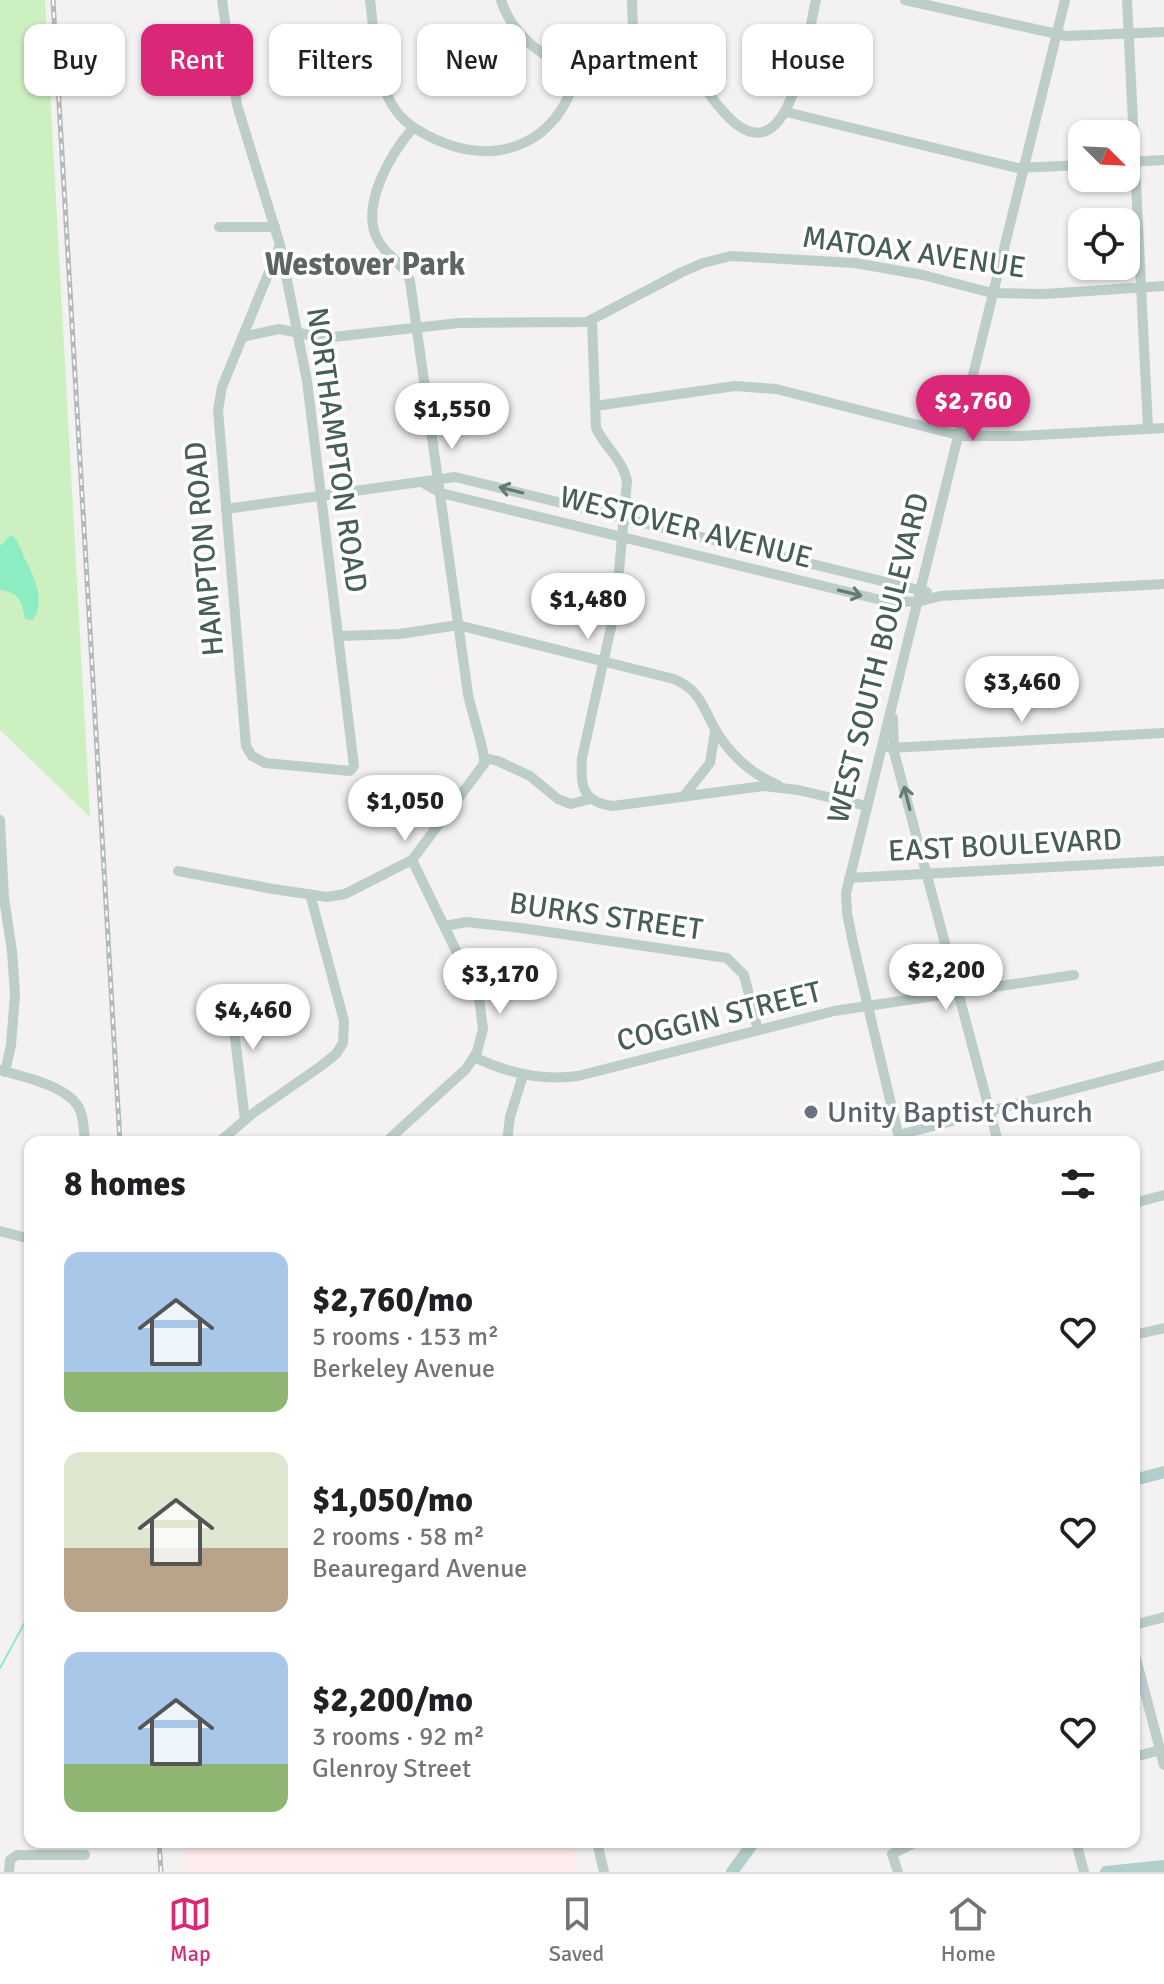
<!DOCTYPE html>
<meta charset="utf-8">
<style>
body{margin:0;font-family:Signika,sans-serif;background:#f6f6f6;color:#202124;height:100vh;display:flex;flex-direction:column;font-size:30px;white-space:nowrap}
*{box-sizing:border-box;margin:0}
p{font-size:26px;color:#757577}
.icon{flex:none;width:44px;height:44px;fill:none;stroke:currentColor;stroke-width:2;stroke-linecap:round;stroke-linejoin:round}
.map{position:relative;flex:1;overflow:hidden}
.sheet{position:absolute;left:24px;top:1136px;width:1116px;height:712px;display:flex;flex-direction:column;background:#fff;border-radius:16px;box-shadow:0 2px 6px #0004}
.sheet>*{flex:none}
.banner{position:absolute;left:24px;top:24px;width:1116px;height:72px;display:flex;gap:16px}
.needle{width:52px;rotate:114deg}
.fabs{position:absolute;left:1068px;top:120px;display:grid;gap:16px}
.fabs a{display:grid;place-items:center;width:72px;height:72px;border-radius:16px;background:#fff;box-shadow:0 2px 6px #0004;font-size:40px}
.price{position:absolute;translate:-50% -68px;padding:0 18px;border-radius:28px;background:#fff;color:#222;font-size:26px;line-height:52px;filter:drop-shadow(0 2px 4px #0008)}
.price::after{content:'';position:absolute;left:50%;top:48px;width:24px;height:18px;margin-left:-12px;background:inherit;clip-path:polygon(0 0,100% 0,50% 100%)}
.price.active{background:#db2777;color:#fff}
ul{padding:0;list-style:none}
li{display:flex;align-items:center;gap:24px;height:200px;padding:0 40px}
li span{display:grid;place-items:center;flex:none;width:224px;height:160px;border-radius:16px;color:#555}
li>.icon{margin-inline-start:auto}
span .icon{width:96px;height:96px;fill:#fffc;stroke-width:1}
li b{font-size:34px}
h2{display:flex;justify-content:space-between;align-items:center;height:96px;padding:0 40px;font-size:34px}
.chip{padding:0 28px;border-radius:16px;background:#fff;box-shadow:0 2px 6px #0004;font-size:28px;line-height:72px}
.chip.active{background:#db2777;color:#fff}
.menu{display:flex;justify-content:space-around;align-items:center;height:112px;border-top:2px solid #e0e0e0;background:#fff;font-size:22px;color:#757577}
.menu a{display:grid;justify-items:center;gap:4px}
.menu .active{color:#db2777}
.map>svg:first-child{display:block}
.commercial{fill:#fceceb}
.green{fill:#ccf0c0}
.water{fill:#8dedc2}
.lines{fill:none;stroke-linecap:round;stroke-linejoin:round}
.stream{stroke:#8dedc2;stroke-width:2}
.minor{stroke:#bccdca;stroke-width:10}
.major{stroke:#b0cfca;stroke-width:12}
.rail-casing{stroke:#b3bbba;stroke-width:5}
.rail{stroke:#fff;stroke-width:2;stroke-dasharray:6;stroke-linecap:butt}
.oneway{stroke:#657a76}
.worship-dot{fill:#6b7280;stroke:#fff;stroke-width:3}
.labels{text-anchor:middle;stroke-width:7;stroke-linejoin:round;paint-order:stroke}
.street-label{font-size:30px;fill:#485e5a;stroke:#fff}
.worship-label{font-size:30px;fill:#5b616d;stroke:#fff;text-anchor:start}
.neighbourhood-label{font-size:32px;font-weight:bold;fill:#5d6665;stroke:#fff}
</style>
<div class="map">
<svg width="1164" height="1872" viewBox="0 0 1164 1872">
<rect width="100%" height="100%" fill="#f3f1f2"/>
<!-- commercial -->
<path class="commercial" d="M183,1842H571L579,1872H184Z"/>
<!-- green -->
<path class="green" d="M0,0H45L90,817L0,730Z"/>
<!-- water -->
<path class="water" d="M11,535C21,542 21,553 27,563C36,580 45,602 33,620L25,619C22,601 20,593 0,590V546Z"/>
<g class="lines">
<!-- stream -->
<path class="stream" d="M0,1668L30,1613"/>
<!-- minor -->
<g class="minor">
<path d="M222,0L237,105L280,245L307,381L354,766L350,771L265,763L252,756L246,746L218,410L222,387L280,245"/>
<path d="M370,0C375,36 374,82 397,112C408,126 422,133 437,140C499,168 558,142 576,76C608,69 638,54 672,64C696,70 706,92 721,109C789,190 806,41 816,0"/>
<path d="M501,0C513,38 544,55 576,76"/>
<path d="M632,0L634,61"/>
<path d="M905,0L1066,36L1164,32"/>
<path d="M1127,0L1148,428"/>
<path d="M786,112L1017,168L1082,165"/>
<path d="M1126,162L1164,160"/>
<path d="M219,227H275"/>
<path d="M592,320L596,428C605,447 623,460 627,481L616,605L582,758C580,786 582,802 613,806L764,786L798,790L867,806"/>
<path d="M242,337L279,329L324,338L459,323L587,322L682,272L703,263L731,256L855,263L923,275L992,293L1044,294L1164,286"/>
<path d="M595,406L735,386L776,389L962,436H1020L1164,428"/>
<path d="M423,483L441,493L885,601L918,602L940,596L1164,584"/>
<path d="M226,509L455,477L927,592"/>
<path d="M339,636L400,634L458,625L674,679C704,692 703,712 720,737C734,758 754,775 778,785"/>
<path d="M893,718L894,752L998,1142"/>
<path d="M890,748L1164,733"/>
<path d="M485,758L498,761L530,776L558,799L571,804L590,799"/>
<path d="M683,797L710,763L715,731"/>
<path d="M0,820L4,898L12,951L15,994L11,1045L5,1072"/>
<path d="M178,871L273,889L327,897L345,894L412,860L484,764C486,753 471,711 468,694L410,281C404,264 388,257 379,242C358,208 391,153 413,128"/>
<path d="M849,878L1164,861"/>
<path d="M445,926L466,922L521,928L727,958L744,975L758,1030"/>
<path d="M229,989L245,1120"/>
<path d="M474,1057C507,1073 541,1081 578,1076L834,1011L1074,975"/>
<path d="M0,1070C23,1077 70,1086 80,1110C84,1120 84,1131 85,1142"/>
<path d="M899,1135L1164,1065"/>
<path d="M219,1142L252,1114L321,1066L336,1054L343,1043L344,1021L310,894"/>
<path d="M386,1142L466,1069L477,1052L483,1029L479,998L412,860"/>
<path d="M507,1142L510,1117L523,1075"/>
<path d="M900,1142L853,943L847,913L846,893L1065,0"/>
<path d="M1134,1203L1164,1195"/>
<path d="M0,1231L30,1239"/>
<path d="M1134,1335L1164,1328"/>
<path d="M1134,1625L1164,1617"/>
<path d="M1134,1651L1164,1765"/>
<path d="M1134,1757L1164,1749"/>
<path d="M597,1842L604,1872"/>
<path d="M1076,1842L1084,1872"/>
<path d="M9,1872L10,1860L17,1855H85"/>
<path d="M898,1872L892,1854L916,1842"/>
</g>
<!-- major -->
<g class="major">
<path d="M1134,1480L1164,1472"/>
<path d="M732,1872L754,1842"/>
<path d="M1106,1872L1164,1866"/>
</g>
<defs>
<g id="rail">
<path d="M53,0L120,1142"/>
<path d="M159,1842L161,1872"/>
</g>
</defs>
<!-- rail casing -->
<use href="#rail" class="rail-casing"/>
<!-- rail -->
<use href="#rail" class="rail"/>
</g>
<!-- one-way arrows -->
<defs><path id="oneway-shaft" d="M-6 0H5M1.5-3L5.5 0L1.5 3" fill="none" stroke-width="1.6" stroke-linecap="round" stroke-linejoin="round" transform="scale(2)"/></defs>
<g class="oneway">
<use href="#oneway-shaft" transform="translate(511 490) rotate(-166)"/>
<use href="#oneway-shaft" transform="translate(850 593) rotate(14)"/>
<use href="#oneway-shaft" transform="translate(907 798) rotate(-104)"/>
</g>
<!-- markers -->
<circle class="worship-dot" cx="811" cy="1112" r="8"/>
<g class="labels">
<!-- street labels -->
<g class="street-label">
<text transform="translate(914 252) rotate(8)" y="10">MATOAX AVENUE</text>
<text transform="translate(337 450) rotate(82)" y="10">NORTHAMPTON ROAD</text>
<text transform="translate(686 527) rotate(14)" y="10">WESTOVER AVENUE</text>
<text transform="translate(204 549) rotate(-95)" y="10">HAMPTON ROAD</text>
<text transform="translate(878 658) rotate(-76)" y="10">WEST SOUTH BOULEVARD</text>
<text transform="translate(1005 845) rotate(-3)" y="10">EAST BOULEVARD</text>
<text transform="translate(606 916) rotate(8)" y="10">BURKS STREET</text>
<text transform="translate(719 1016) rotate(-14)" y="10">COGGIN STREET</text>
</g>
<!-- worship labels -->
<g class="worship-label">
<text x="827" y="1122">Unity Baptist Church</text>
</g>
<!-- neighbourhood labels -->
<g class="neighbourhood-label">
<text x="365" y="275">Westover Park</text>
</g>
</g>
</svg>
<div class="fabs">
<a><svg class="needle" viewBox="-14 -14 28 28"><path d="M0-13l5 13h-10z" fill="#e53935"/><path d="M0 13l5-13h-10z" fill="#757577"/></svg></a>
<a><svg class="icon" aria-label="locate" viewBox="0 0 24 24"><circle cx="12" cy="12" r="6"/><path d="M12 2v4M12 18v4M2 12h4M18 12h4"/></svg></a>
</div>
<b class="price active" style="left:973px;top:443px">$2,760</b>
<b class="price" style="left:452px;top:451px">$1,550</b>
<b class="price" style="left:588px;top:641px">$1,480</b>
<b class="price" style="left:1022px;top:724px">$3,460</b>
<b class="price" style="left:405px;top:843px">$1,050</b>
<b class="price" style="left:946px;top:1012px">$2,200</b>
<b class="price" style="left:500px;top:1016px">$3,170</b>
<b class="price" style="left:253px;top:1052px">$4,460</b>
<div class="banner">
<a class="chip">Buy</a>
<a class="chip active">Rent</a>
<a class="chip">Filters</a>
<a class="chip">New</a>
<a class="chip">Apartment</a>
<a class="chip">House</a>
</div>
<section class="sheet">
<h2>8 homes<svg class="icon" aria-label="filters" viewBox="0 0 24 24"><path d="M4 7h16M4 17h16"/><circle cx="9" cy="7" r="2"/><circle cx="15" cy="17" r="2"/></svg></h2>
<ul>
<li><span style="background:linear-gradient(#a9c7e8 75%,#8fb573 0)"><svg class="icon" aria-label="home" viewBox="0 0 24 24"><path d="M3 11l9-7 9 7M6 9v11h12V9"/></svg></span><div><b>$2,760/mo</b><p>5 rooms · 153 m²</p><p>Berkeley Avenue</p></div><svg class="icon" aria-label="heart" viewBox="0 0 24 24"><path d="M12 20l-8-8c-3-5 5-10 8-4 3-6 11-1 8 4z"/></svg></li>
<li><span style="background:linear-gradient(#dfe7d0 60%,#b9a48a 0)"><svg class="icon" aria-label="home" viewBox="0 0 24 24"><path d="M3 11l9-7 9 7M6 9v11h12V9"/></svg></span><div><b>$1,050/mo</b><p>2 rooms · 58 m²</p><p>Beauregard Avenue</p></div><svg class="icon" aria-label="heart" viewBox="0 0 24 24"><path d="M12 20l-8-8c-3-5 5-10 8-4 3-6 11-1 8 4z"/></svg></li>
<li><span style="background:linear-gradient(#a9c7e8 70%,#8fb573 0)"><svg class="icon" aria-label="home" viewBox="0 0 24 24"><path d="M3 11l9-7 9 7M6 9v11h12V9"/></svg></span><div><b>$2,200/mo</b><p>3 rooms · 92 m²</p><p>Glenroy Street</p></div><svg class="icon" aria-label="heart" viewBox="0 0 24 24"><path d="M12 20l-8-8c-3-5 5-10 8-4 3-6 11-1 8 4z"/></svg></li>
</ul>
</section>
</div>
<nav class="menu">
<a class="active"><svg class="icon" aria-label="map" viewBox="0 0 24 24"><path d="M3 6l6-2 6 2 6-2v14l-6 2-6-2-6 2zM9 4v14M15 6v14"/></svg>Map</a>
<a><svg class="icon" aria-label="saved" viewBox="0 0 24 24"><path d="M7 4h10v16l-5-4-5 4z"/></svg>Saved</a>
<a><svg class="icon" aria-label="home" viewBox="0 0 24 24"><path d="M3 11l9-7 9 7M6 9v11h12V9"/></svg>Home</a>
</nav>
